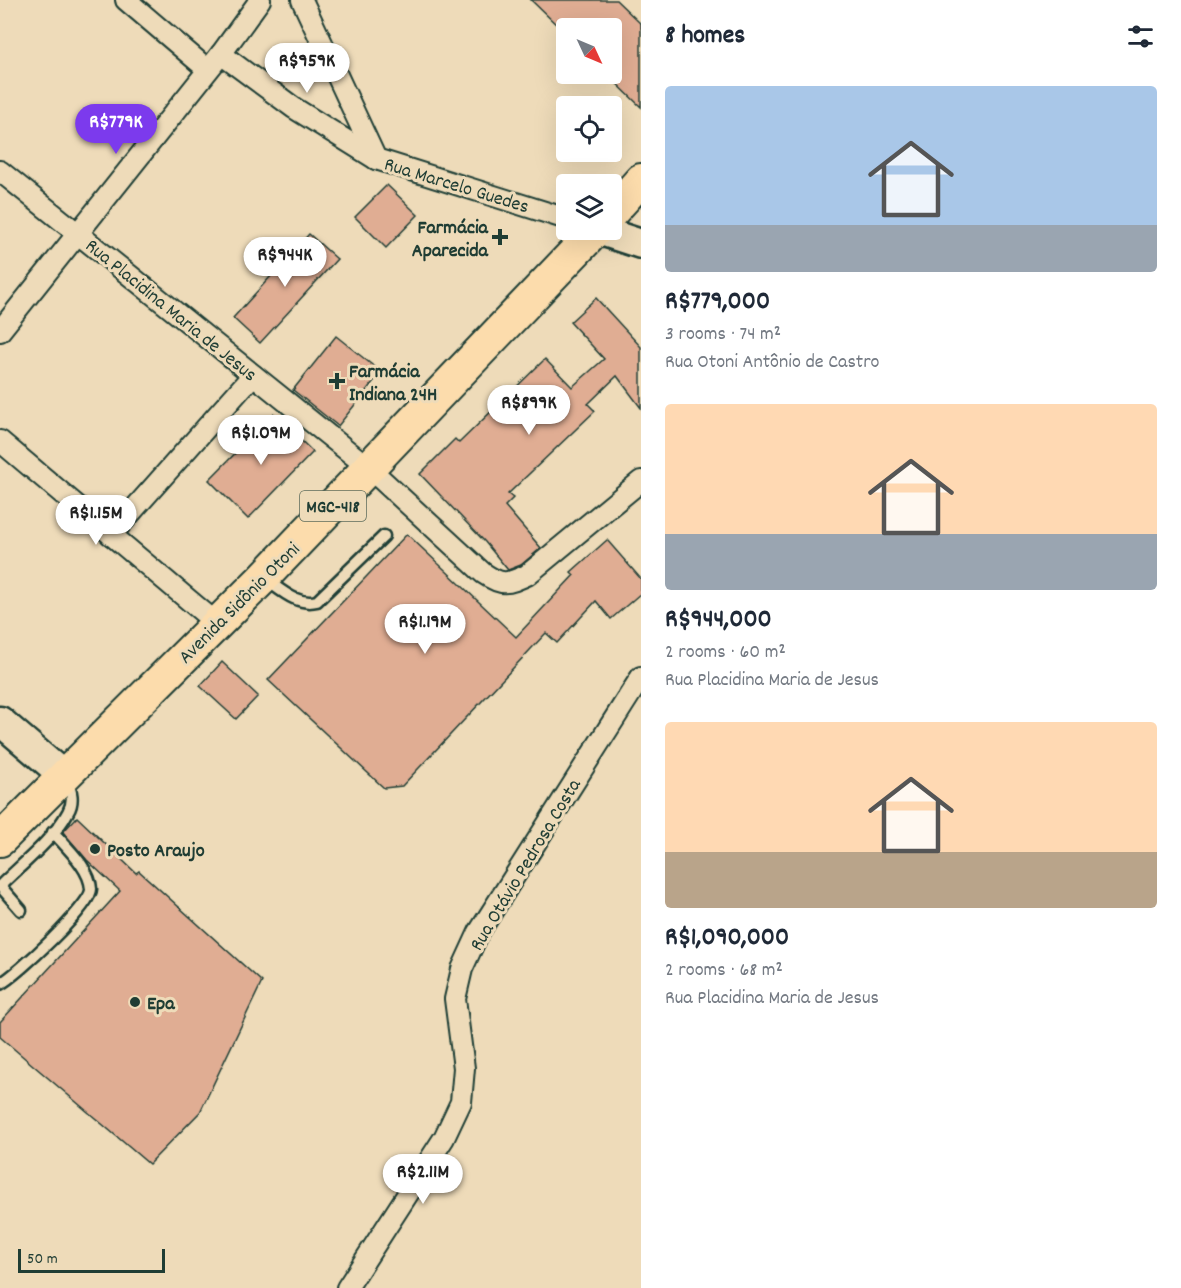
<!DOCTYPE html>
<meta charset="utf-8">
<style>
body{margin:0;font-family:Dekko,sans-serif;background:#f6f6f7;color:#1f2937;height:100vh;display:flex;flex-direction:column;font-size:22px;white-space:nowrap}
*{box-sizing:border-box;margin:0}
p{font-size:20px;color:#747a83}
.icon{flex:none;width:33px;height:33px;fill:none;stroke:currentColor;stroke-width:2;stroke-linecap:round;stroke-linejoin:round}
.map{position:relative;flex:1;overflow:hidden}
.drawer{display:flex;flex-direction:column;background:#fff;width:540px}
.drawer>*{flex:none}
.needle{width:39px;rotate:134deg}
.controls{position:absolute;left:556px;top:18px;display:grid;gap:12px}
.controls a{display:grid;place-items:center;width:66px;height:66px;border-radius:6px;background:#fff;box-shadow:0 6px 24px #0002;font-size:30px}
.scale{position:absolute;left:18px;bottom:15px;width:147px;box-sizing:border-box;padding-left:6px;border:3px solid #1f3d34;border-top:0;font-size:16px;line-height:21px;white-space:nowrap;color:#1f3d34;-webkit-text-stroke:4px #eedbb9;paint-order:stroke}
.price{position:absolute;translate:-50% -51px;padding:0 14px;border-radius:21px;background:#fff;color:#222;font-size:20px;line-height:39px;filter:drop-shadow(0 2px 3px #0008)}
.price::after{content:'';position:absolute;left:50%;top:36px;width:18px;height:14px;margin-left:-9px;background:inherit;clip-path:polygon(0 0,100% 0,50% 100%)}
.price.on{background:#7c3aed;color:#fff}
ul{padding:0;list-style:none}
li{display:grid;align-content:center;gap:12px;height:318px;padding:0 24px}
li span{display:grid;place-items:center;height:186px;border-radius:6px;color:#555}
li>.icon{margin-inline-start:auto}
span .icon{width:108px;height:108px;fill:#fffc;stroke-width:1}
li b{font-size:26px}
h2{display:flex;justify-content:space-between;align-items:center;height:72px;padding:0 24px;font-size:26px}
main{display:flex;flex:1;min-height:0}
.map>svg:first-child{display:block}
.building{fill:#e0ad93;stroke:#1f3d34;stroke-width:1.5}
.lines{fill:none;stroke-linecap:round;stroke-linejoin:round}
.lane-casing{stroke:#1f3d34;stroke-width:15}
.street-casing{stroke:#1f3d34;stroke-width:24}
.secondary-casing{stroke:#1f3d34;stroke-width:33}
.primary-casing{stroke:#1f3d34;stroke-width:36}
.lane{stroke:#eedbb9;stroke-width:10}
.street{stroke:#eedbb9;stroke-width:20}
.secondary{stroke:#eedbb9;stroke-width:28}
.primary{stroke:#fcdcac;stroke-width:32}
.poi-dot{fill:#1f3d34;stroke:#eedbb9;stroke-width:2}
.labels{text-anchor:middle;stroke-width:6;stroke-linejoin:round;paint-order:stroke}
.shield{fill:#eedbb9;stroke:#5d6c5c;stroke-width:1.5}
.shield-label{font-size:18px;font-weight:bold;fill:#1f3d34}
.street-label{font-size:20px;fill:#1f3d34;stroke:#eedbb9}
.poi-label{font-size:20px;font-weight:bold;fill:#1f3d34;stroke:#eedbb9;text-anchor:start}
</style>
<main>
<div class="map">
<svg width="641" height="1288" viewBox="0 0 641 1288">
<rect width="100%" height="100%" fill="#eedbb9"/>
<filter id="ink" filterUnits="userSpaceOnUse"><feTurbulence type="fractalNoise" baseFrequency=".0167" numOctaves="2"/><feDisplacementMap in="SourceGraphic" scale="12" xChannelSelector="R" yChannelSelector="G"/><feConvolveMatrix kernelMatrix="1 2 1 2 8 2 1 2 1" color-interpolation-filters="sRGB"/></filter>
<g filter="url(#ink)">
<!-- building -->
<g class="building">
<path d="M531,0H616L641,24V107L612,79V28H560Z"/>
<path d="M387,185L418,215L386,248L355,217Z"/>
<path d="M309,234L337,259L260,343L233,318Z"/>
<path d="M596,298L641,347V408L617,376L588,404L595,411L508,494L513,498L505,506L541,548L521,565L508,570L485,542L420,474L455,439L459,443L545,359L572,387L604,359L570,322Z"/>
<path d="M336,336L381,372L338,426L293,390Z"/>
<path d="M274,414L313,452L248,519L209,480Z"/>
<path d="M407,534L516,637L574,575L571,572L607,540L641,579V593L611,619L596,601L557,643L546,633L402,786L384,788L268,680Z"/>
<path d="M222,662L258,696L236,719L200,686Z"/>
<path d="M77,817L136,873L139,871L262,982L200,1112L149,1164L0,1037V1022L120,891L87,860L63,832Z"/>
</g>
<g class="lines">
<defs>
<g id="lane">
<path d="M265,579C281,590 297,606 317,601L384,536"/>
<path d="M0,886C22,864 53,840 68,812C74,802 72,790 66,780"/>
<path d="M0,886L21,910"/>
<path d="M0,984C16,976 92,905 91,889C90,868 66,847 53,832"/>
</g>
<g id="street">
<path d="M126,0L207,69"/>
<path d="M302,0L376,159L567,219"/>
<path d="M221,54L294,108L376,159"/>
<path d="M0,171L369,468L483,573C502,586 507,584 527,575L641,481"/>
<path d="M0,331L221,54L260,0"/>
<path d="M0,441L216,623"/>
<path d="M111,535L253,375"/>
<path d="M347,1288L444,1138L461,1102L464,1068L455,999L462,969L479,932L641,677"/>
</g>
<g id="secondary">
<path d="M598,230L641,244"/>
<path d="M0,721L63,775"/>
</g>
<g id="primary">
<path d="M612,212L641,180"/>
<path d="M0,840L263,578L596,230"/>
</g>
</defs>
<!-- lane casing -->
<use href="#lane" class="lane-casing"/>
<!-- street casing -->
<use href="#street" class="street-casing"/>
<!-- secondary casing -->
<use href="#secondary" class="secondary-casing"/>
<!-- primary casing -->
<use href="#primary" class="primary-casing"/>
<!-- lane -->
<use href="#lane" class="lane"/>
<!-- street -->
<use href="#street" class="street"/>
<!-- secondary -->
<use href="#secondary" class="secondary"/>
<!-- primary -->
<use href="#primary" class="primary"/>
</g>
</g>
<!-- markers -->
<g class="poi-dot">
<path d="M497 228h6v6h6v6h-6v6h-6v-6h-6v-6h6z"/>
<path d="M334 372h6v6h6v6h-6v6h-6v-6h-6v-6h6z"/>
<circle cx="95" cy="849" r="6"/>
<circle cx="135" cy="1002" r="6"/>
</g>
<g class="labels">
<!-- shield labels -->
<rect class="shield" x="300" y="491" width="66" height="30" rx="4.5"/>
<g class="shield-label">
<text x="333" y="512">MGC-418</text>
</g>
<!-- street labels -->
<g class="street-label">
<text transform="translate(457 184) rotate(17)" y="7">Rua Marcelo Guedes</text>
<text transform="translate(172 309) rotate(39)" y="7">Rua Placidina Maria de Jesus</text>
<text transform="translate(238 602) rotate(-45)" y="7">Avenida Sidônio Otoni</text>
<text transform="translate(524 864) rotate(-59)" y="7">Rua Otávio Pedrosa Costa</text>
</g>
<!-- poi labels -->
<g class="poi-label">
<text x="488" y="233" text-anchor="end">Farmácia<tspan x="488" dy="23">Aparecida</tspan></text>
<text x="349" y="377">Farmácia<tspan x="349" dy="23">Indiana 24H</tspan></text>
<text x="107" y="856">Posto Araujo</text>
<text x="147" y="1009">Epa</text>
</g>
</g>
</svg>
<div class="controls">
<a><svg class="needle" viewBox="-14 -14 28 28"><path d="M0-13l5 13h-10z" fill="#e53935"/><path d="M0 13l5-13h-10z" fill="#747a83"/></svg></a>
<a><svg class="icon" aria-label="locate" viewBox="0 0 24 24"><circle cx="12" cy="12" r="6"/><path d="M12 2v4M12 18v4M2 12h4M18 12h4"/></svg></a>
<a><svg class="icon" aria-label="layers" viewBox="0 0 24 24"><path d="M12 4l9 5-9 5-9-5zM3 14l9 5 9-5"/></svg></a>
</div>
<div class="scale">50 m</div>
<b class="price" style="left:307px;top:94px">R$959K</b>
<b class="price on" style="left:116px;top:155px">R$779K</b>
<b class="price" style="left:285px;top:288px">R$944K</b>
<b class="price" style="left:529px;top:436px">R$899K</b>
<b class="price" style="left:261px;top:466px">R$1.09M</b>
<b class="price" style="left:96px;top:546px">R$1.15M</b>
<b class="price" style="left:425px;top:655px">R$1.19M</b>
<b class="price" style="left:423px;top:1205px">R$2.11M</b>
</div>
<section class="drawer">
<h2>8 homes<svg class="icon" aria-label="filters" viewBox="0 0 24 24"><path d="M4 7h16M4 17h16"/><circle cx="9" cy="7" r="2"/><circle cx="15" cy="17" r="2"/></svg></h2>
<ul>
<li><span style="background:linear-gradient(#a9c7e8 75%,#9aa5b1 0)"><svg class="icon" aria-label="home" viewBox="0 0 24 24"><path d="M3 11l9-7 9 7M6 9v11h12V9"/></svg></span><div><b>R$779,000</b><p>3 rooms · 74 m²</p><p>Rua Otoni Antônio de Castro</p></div></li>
<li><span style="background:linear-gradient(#ffd9b3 70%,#9aa5b1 0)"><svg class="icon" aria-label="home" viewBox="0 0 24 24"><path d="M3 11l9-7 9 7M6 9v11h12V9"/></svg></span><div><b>R$944,000</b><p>2 rooms · 60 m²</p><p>Rua Placidina Maria de Jesus</p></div></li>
<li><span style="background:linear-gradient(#ffd9b3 70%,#b9a48a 0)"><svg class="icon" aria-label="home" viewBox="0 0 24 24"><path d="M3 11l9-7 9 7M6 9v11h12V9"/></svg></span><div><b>R$1,090,000</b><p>2 rooms · 68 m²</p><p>Rua Placidina Maria de Jesus</p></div></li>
</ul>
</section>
</main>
